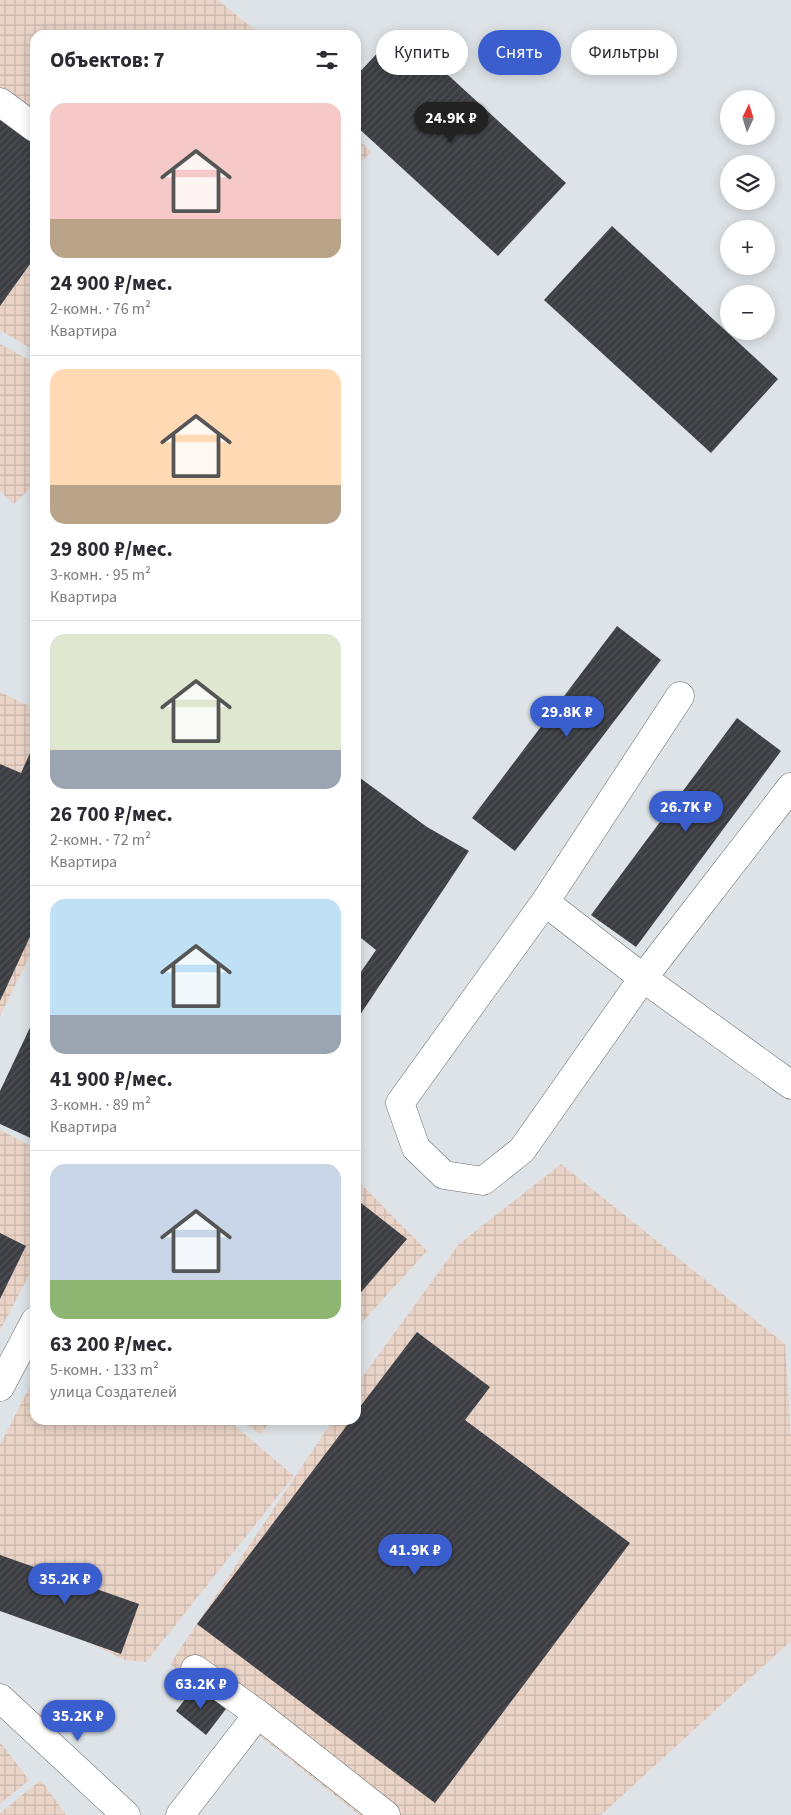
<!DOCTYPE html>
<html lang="ru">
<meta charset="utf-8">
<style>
body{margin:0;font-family:"Source Sans 3",sans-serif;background:#f7f7f7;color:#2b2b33;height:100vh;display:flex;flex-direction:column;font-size:19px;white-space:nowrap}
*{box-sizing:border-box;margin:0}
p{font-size:16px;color:#7c7c81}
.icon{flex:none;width:28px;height:28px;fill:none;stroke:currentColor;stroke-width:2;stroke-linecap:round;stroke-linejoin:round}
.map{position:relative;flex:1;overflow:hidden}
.drawer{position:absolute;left:30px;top:30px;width:331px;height:1395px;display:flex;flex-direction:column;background:#fff;border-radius:15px;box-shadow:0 2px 12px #0003}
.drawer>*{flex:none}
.banner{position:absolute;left:376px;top:30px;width:339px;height:45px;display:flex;gap:10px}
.needle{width:32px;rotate:4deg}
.tools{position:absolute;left:720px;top:90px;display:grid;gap:10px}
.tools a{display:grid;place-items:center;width:55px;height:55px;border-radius:50%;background:#fff;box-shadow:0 2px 12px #0003;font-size:25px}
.price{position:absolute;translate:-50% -42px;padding:0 11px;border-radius:18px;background:#3b5ecf;color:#fff;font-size:16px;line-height:32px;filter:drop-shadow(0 1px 2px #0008)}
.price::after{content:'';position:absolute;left:50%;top:30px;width:15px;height:11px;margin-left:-8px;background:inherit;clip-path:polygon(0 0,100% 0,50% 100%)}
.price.on{background:#222;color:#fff}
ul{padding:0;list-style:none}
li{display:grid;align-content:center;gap:10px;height:265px;padding:0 20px}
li+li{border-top:1px solid #e1e1e2}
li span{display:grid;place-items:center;height:155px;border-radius:15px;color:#555}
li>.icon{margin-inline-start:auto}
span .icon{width:90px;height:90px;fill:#fffc;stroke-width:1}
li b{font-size:21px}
h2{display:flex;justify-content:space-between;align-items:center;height:60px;padding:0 20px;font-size:21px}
.tag{padding:0 18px;border-radius:22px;background:#fff;box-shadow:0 2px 12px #0003;font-size:18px;line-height:45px}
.tag.on{background:#3b5ecf;color:#fff}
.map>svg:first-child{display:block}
.industrial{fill:url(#industrial-grid)}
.building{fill:url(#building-hatch)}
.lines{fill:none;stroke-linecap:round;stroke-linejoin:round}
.minor-casing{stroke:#666b70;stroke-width:29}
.minor{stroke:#fff;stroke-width:28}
</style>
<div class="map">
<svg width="791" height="1815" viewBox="0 0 791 1815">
<defs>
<pattern id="industrial-grid" width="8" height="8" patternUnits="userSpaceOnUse" patternTransform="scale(1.25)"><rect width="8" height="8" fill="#ead3c7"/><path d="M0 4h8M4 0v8" fill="none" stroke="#c9b6ab"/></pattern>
<pattern id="building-hatch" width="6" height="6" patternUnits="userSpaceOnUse" patternTransform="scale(1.25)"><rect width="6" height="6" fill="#3d3e43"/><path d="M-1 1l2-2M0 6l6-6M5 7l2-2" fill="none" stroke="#515256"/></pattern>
</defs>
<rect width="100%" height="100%" fill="#dee3e8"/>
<!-- industrial -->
<g class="industrial">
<path d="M0,0H218L261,35H35V351L0,330Z"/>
<path d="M356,137L371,152L356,167Z"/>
<path d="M0,344L35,363V484L14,504L0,491Z"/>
<path d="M0,692L35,709V945L0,1016Z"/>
<path d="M0,1130L35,1148V1264L0,1330Z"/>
<path d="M561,1164L785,1344L791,1436V1641L601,1815H359L170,1664L333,1420H356V1386L459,1244Z"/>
<path d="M356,1179L427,1251L356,1329Z"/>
<path d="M35,1376V1420H228L294,1476L146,1662L125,1660L61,1629L0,1606V1445Z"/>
<path d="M240,1420H273L260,1434Z"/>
<path d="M0,1742L29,1780L0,1804Z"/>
<path d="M41,1780L66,1815H0V1813Z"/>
</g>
<!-- building -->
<g class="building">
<path d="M399,30L566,183L498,256L356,126V76Z"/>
<path d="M0,120L35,145V257L0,306Z"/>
<path d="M612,226L778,379L711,453L544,300Z"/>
<path d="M617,626L661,660L515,851L472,818Z"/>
<path d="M737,718L781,751L636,947L591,915Z"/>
<path d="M35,742V926L0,1001V764L21,773Z"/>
<path d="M356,775L427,827L469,851L356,1021V979L376,950L356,934Z"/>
<path d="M35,1017V1140L0,1124V1091Z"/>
<path d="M356,1199L407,1239L356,1298Z"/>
<path d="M0,1233L26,1246L0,1299Z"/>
<path d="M417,1332L490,1387L465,1420L630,1543L435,1803L197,1624L351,1420H356V1412Z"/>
<path d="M0,1555L139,1604L121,1654L0,1611Z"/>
<path d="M196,1685L226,1709L206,1735L176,1711Z"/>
</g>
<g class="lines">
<defs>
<g id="minor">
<path d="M0,102L35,128"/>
<path d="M680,696L545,902L643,978L791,1085"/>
<path d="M545,902L400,1103L416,1148L444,1175L483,1181L522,1150L643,978L791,787"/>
<path d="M0,1387L35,1321"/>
<path d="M195,1669L258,1714L386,1815"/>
<path d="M0,1698L126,1815"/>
<path d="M180,1815L258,1714"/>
</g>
</defs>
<!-- minor casing -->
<use href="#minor" class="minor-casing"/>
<!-- minor -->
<use href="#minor" class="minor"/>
</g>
</svg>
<div class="tools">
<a><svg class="needle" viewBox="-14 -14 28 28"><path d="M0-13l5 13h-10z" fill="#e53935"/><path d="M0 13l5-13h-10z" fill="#7c7c81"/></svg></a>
<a><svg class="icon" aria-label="layers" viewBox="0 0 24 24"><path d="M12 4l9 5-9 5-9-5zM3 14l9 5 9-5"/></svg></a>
<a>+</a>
<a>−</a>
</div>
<b class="price on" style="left:451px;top:144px">24.9K ₽</b>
<b class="price" style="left:567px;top:738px">29.8K ₽</b>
<b class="price" style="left:686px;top:833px">26.7K ₽</b>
<b class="price" style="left:415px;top:1576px">41.9K ₽</b>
<b class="price" style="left:65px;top:1605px">35.2K ₽</b>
<b class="price" style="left:201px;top:1710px">63.2K ₽</b>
<b class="price" style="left:78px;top:1742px">35.2K ₽</b>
<div class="banner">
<a class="tag">Купить</a>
<a class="tag on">Снять</a>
<a class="tag">Фильтры</a>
</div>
<section class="drawer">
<h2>Объектов: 7<svg class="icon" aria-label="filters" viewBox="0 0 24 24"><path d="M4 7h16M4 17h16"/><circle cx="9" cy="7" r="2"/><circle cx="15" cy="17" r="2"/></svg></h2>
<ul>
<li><span style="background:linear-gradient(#f6c9c9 75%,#b9a48a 0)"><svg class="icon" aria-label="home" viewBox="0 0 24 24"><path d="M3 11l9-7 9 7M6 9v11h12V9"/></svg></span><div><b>24 900 ₽/мес.</b><p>2-комн. · 76 m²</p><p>Квартира</p></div></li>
<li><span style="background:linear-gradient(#ffd9b3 75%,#b9a48a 0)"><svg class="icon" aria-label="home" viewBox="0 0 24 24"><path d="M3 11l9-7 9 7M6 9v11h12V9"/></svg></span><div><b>29 800 ₽/мес.</b><p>3-комн. · 95 m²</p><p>Квартира</p></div></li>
<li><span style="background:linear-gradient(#dfe7d0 75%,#9aa5b1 0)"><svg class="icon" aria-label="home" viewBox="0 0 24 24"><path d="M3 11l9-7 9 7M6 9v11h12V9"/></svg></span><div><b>26 700 ₽/мес.</b><p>2-комн. · 72 m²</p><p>Квартира</p></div></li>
<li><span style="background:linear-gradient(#bfe0f5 75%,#9aa5b1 0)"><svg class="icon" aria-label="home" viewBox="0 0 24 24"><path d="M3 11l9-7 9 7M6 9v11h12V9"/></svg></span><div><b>41 900 ₽/мес.</b><p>3-комн. · 89 m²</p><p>Квартира</p></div></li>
<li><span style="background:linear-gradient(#c9d6e8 75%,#8fb573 0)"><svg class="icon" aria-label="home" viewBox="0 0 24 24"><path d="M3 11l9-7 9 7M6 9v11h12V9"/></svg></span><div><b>63 200 ₽/мес.</b><p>5-комн. · 133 m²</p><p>улица Создателей</p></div></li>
</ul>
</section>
</div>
